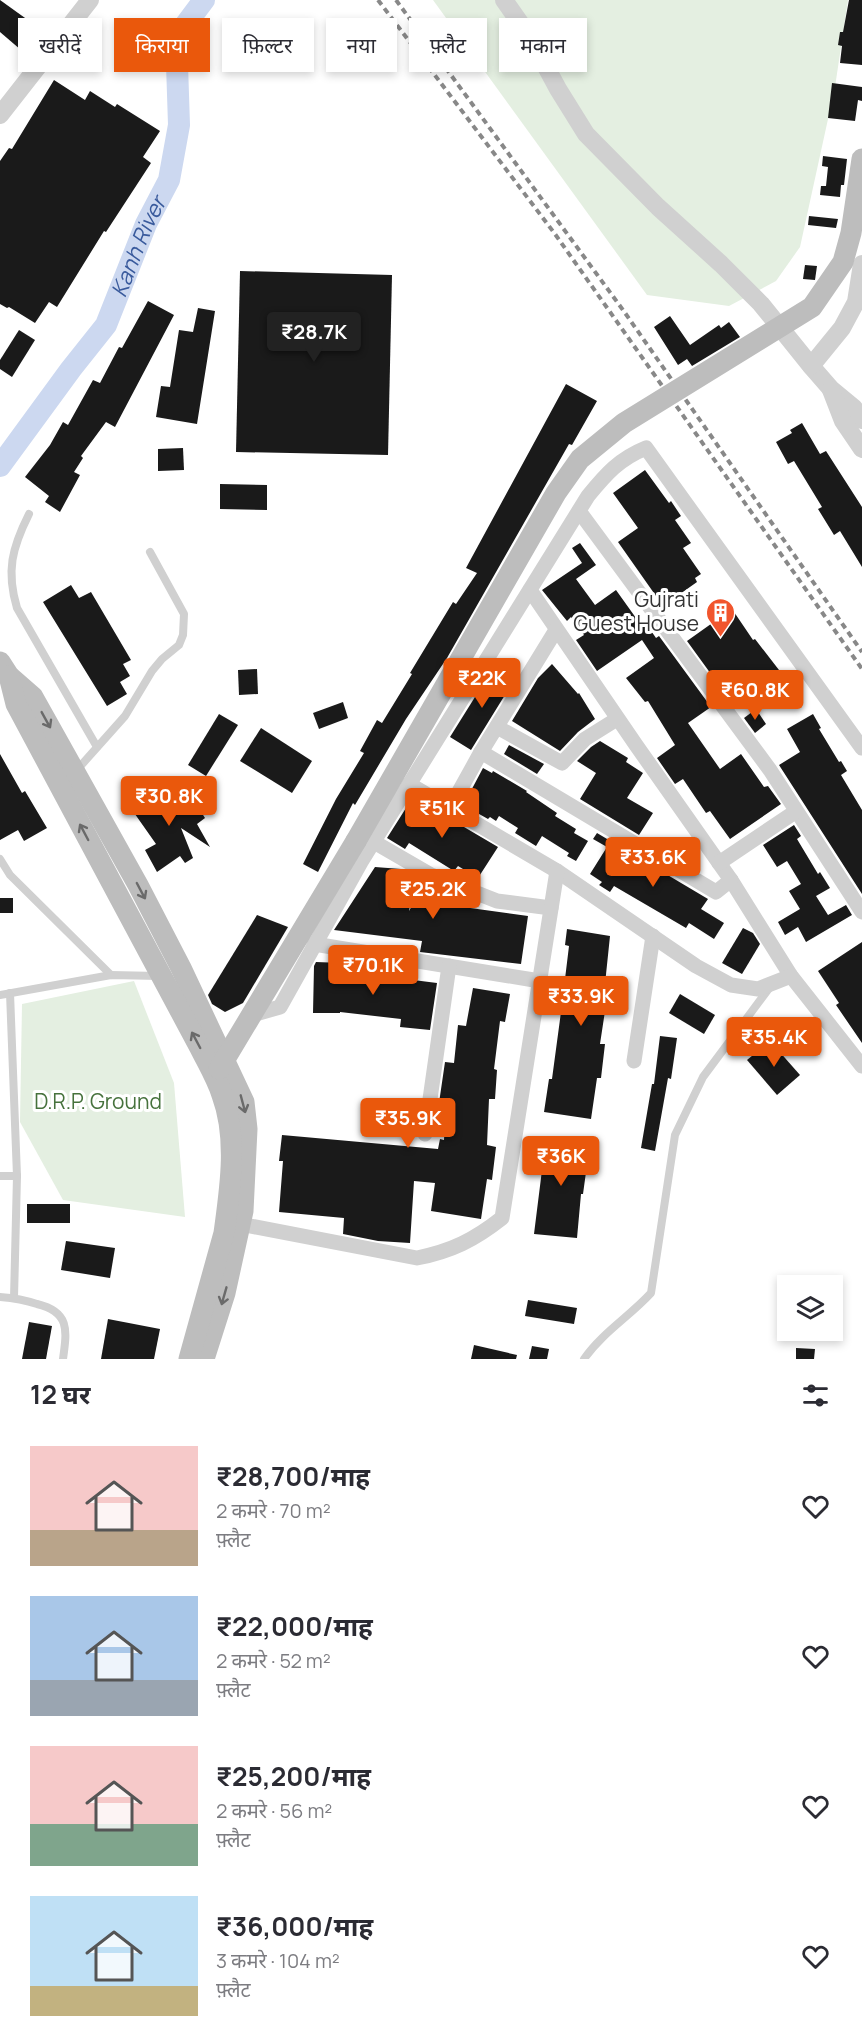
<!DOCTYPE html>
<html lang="hi">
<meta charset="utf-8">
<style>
body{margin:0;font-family:Manrope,"Noto Sans Devanagari",sans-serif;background:#f2f2f3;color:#2b2b33;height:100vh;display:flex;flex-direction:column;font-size:22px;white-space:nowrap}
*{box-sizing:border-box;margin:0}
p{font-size:20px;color:#7c7c81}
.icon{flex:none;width:33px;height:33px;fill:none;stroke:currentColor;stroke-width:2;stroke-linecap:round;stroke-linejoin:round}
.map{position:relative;height:1359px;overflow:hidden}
.details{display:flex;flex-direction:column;background:#fff;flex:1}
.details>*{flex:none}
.hud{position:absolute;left:18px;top:18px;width:826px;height:54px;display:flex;gap:12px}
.tools{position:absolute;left:777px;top:1275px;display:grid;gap:12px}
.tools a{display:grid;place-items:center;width:66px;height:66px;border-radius:0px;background:#fff;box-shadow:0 3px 9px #0003;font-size:30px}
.price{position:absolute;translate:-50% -51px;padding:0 14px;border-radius:6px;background:#ea580c;color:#fff;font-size:20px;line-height:39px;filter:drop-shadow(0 2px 3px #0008)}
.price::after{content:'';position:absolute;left:50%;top:36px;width:18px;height:14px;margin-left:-9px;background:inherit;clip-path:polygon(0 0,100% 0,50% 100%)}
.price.selected{background:#222;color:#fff}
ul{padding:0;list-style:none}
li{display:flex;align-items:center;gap:18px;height:150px;padding:0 30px}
li span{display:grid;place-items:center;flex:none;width:168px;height:120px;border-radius:0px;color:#555}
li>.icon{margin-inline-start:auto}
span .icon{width:72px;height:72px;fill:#fffc;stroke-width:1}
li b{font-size:26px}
h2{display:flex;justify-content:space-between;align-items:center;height:72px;padding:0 30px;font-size:26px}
.chip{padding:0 21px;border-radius:0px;background:#fff;box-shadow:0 3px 9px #0003;font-size:21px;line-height:54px}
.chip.selected{background:#ea580c;color:#fff}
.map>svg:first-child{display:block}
.green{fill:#e4efe1}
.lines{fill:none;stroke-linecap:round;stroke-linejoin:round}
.river{stroke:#ccd8f0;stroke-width:22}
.building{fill:#1a1a1a}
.service{stroke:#d0d0d0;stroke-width:8}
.minor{stroke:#d0d0d0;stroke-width:15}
.tertiary{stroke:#d0d0d0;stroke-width:18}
.secondary{stroke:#bdbdbd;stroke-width:21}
.rail{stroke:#888;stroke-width:4;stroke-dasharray:6 4.5;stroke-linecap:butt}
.secondary-bridge{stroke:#bdbdbd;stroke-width:21}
.oneway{stroke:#6a6a6a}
.labels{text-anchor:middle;stroke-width:6;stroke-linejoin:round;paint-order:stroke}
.poi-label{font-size:21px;fill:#333;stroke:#fff;text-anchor:end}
.park-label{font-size:21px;fill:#46723c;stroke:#fff}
.water-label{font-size:22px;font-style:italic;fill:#395a9c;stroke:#fff}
</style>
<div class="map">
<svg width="862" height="1359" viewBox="0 0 862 1359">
<rect width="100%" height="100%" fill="#fff"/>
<!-- green -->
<g class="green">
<path d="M433,0H848L835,87L800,247L776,281L729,306L647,295Z"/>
<path d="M134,981L174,1083L185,1217L63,1200L20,1122L22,1004Z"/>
</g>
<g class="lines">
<!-- river -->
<path class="river" id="s1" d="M0,466L71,369L106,325L146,224L169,180L179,125L177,64L183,28L204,0"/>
</g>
<!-- building -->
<g class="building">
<path d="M0,0L39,28L21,50L0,32Z"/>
<path d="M849,0H862V65L840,63L842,46L838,45L840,32H843Z"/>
<path d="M54,80L85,100L90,91L115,107L117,104L160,131L143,157L151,163L106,232L104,231L57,307L49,302L35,323L9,307L7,308L0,304V161L9,148L12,149Z"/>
<path d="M832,83L862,87V101L858,100L855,121L828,118Z"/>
<path d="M823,156L847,159L844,185H841L840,197L820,195L821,186H826L828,167L822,166Z"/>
<path d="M809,216L838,219L836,228L808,225Z"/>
<path d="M805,265L817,266L815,280L803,279Z"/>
<path d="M240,271L392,275L388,455L236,452Z"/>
<path d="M148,301L174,315L115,427L106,422L81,456L83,458L74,472L80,475L60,512L45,502L49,496L25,477L50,445L63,422L68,425L93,380L100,383L119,347L122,348Z"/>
<path d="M198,308L215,311L197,424L156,417L161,386L170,387L179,330L193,332Z"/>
<path d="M670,316L690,345L719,325L721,328L729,322L740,337L692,366L687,359L678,365L654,327Z"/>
<path d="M19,330L35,340L12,377L0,369V360Z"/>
<path d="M566,384L597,401L572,445L569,444L447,658L406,719L355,805L353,803L318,872L303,864L336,799L364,753L360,751L377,720L382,723L412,674L410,673L453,602L456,604L477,573L466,568Z"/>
<path d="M802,423L820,454L826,451L862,507V567L840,531L834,535L818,509L822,507L794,461L788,464L776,442L792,433L790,430Z"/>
<path d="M183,448L184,470L158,471V449Z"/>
<path d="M645,470L669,503L671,501L681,516L675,520L691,543L683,548L701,574L695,578L697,582L663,606L618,542L638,528L613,493Z"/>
<path d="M220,484L267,485V510L220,509Z"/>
<path d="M580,543L596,565L576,579L595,605L616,590L641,625L645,622L656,638L659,636L711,707L688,723L720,769L741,754L764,787L768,786L781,804L730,839L710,811L706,813L683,779L675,784L657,758L675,745L648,701L645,702L626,678L654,658L642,640L597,671L576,640L584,635L571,617L567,621L542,590L582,563L572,548Z"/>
<path d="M71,585L79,598L91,592L131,660L123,664L130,676L120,682L127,694L107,706L43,602Z"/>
<path d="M732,609L753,640L755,639L779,670L773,674L785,691L758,711L746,693L732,703L687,641Z"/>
<path d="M552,664L578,694L579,693L595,719L578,732L560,751L512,721L538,678Z"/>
<path d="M501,667L516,677L471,750L450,737L485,681L490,685Z"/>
<path d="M257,669L258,694L239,695L238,670Z"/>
<path d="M343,702L348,718L319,729L313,713Z"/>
<path d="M756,709L766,724L755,733L744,718Z"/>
<path d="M219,714L238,725L206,776L188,765Z"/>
<path d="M813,714L821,728L819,729L839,762L841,761L847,771L841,775L862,810V894L779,765L800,752L787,729Z"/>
<path d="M261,728L312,761L292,793L240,761Z"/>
<path d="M600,741L628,758L626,762L643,773L627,798L653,813L639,835L580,799L596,773L577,761L591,747Z"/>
<path d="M509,745L544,764L537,774L504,754Z"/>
<path d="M0,754L22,793L25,791L47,828L24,841L18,830L0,840Z"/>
<path d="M483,768L492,773L493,771L527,791L526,792L557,813L555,816L576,829L574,833L588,841L576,861L567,856L569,853L542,836L536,846L515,833L518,828L499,816L496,821L490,817L488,819L472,810L473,807L465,802Z"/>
<path d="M157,791L164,797L174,793L178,800L182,798L185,802L193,799L205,818L197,824L210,847L181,828L193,858L185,863L180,856L157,872L145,850L156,844L130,807Z"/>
<path d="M413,797L498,847L478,878L458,866L454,871L409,843L405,849L387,838Z"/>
<path d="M794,825L801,836L797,839L818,874L820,872L830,888L816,896L828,915L846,905L852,915L806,942L798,927L785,935L778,922L800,909L789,891L801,884L787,861L777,867L763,845Z"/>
<path d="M597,833L708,899L701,909L724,923L714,939L689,923L686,928L614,886L610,892L599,885L602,882L590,874L607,847L593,839Z"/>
<path d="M375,867L401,869L414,876L409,911L423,888L445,891L464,898L463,907L528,916L521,964L420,952L422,941L334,930Z"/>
<rect x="0" y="898" width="13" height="15"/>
<path d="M257,915L288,927L243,1003L225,1012L212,1004L208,995Z"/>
<path d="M743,928L753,933L760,944L742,974L722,963Z"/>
<path d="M567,929L610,936L605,984L611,985V1012L605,1011L600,1044H605L601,1078H597L591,1119L544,1112L549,1079H552L561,1012L569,946L565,945Z"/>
<path d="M862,942V1043L836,1005L839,1003L818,971Z"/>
<path d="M316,962L342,963V971L437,983L430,1030L400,1027L401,1019L340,1012V1013H313L314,966Z"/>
<path d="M473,988L510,994L505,1022L500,1021L494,1069L497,1070L495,1099H489L487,1145L496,1147L492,1180L487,1179L481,1219L431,1211L435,1183L414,1181L410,1243L378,1241L343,1234L344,1218L279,1212L283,1161H279L282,1135L438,1149L440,1139L444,1140L446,1104L439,1103L445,1062L454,1063L458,1025L466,1026Z"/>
<path d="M680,994L715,1015L704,1034L669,1013Z"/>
<path d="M660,1036L677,1038L671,1079L668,1078L655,1151L641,1148L652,1084H654Z"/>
<path d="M770,1041L800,1075L777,1095L747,1060Z"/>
<path d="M539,1137L590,1143L583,1194H581L577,1238L534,1234L544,1154L537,1153Z"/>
<rect x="27" y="1204" width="43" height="19"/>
<path d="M66,1241L115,1248L110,1278L61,1270Z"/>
<path d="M528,1300L577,1308L574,1324L525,1316Z"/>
<path d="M108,1319L160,1329L154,1359H101Z"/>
<path d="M29,1322L52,1326L46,1359H22Z"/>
<path d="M474,1345L517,1355L516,1359H471Z"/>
<path d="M532,1346L549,1349L547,1359H529Z"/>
<path d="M796,1348L815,1349L814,1359H796Z"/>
</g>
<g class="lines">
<!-- service -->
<g class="service">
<path d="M29,514C12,548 6,571 17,608L97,747"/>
<path d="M76,771L125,716L152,671L162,659L179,645L183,635L184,614L150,552"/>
<path d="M0,859L10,875L111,975"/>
<path d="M10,993L17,1176L14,1298"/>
<path d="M0,995L111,975L159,976"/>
<path d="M0,1176H17"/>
<path d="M0,1297C13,1298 25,1300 37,1304C70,1312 67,1330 63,1359"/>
<path d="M584,1359C602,1333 630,1316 651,1293L675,1135L703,1077L770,987"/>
</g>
<!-- minor -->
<g class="minor">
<path d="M579,511L770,770L862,912"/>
<path d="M530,590L636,745L731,880L791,976L862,1066"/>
<path d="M497,727L562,763L585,739L617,719"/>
<path d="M481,752L716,892L731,880"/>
<path d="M409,784L557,871L696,966L731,985L758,989L791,976"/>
<path d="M450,808L481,752L556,630"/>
<path d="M374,842L431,875L497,901L551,908"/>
<path d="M719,863L795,812"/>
<path d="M314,944L540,981"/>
<path d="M252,1015L280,1007L361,862L588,496C606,474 619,459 646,448L862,748"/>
<path d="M634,1061L653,936"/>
<path d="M425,1134L449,966"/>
<path d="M240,1224L417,1258C452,1251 474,1240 502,1218L557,871"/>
</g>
<!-- tertiary -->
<g class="tertiary">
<path d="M504,0L530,37L558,89L586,134L658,207L721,264L761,304L811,366L831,389L854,408L862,420"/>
<path d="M0,115L90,0"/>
<path d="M811,366L842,328L856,302L862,264"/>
<path d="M831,390L843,421L862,449"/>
</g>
<!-- secondary -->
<g class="secondary">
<path d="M0,662L9,676L33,697L138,885L181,968L244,1102L247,1129L243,1211L225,1293L204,1359"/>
<path d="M9,676L16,704L200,1048C208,1064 217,1079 222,1095C238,1138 230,1189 224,1233L189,1359"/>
<path d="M219,1069L356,841"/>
</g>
<!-- rail -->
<g class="rail">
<path d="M378,0L555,234L862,669"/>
<path d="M396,0L623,310L862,652"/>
</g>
<!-- secondary-bridge -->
<path class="secondary-bridge" d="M356,841L556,493L580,459L624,423L812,307L843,262L851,233L862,159"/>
</g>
<!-- one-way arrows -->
<defs><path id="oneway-shaft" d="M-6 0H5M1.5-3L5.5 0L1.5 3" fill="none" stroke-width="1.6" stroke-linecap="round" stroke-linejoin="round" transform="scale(1.5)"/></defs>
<g class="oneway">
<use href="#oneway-shaft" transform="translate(46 720) rotate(61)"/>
<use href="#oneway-shaft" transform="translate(84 832) rotate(-118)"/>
<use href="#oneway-shaft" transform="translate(141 891) rotate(62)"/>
<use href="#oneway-shaft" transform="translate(196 1040) rotate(-118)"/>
<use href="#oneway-shaft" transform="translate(243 1104) rotate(75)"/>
<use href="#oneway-shaft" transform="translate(224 1296) rotate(106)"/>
</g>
<!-- icons -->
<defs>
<symbol id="building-pin" viewBox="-11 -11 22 30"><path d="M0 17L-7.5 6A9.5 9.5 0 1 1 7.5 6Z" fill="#f1552d" stroke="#fff"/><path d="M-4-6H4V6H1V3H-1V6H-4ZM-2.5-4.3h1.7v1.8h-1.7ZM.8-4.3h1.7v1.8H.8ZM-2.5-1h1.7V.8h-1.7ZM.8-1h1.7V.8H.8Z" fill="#fff"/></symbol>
</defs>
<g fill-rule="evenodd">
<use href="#building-pin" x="704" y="596" width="33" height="45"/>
</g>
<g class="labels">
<!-- poi labels -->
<g class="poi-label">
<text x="699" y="607">Gujrati<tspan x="699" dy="24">Guest House</tspan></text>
</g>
<!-- park labels -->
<g class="park-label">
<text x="98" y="1109">D.R.P. Ground</text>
</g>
<!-- water labels -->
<g class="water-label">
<text dy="8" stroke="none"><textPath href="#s1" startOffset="261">Kanh River</textPath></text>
</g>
</g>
</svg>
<div class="tools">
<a><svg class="icon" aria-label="layers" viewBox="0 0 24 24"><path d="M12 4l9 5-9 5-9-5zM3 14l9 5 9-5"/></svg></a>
</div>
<b class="price selected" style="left:314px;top:363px">₹28.7K</b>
<b class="price" style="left:482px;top:709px">₹22K</b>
<b class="price" style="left:755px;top:721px">₹60.8K</b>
<b class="price" style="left:169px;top:827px">₹30.8K</b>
<b class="price" style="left:442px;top:839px">₹51K</b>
<b class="price" style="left:653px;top:888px">₹33.6K</b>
<b class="price" style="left:433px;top:920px">₹25.2K</b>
<b class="price" style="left:373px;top:996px">₹70.1K</b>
<b class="price" style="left:581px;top:1027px">₹33.9K</b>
<b class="price" style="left:774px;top:1068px">₹35.4K</b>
<b class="price" style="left:408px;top:1149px">₹35.9K</b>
<b class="price" style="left:561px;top:1187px">₹36K</b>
<div class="hud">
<a class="chip">खरीदें</a>
<a class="chip selected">किराया</a>
<a class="chip">फ़िल्टर</a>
<a class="chip">नया</a>
<a class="chip">फ़्लैट</a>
<a class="chip">मकान</a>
</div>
</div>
<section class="details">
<h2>12 घर<svg class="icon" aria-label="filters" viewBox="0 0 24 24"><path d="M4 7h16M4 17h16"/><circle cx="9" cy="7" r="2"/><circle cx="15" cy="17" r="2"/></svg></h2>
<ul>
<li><span style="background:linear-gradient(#f6c9c9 70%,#b9a48a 0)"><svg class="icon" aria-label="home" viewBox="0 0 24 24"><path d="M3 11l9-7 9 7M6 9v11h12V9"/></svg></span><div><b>₹28,700/माह</b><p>2 कमरे · 70 m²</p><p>फ़्लैट</p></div><svg class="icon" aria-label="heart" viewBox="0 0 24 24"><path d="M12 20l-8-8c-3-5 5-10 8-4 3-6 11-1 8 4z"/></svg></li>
<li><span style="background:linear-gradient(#a9c7e8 70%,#9aa5b1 0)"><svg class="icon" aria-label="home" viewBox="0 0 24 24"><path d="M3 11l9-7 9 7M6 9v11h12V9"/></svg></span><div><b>₹22,000/माह</b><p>2 कमरे · 52 m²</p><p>फ़्लैट</p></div><svg class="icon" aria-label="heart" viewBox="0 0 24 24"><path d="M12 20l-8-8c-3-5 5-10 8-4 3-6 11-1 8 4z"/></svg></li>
<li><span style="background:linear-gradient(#f6c9c9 65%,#7fa58c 0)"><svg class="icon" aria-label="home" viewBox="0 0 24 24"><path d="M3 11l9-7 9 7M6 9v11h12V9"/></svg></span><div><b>₹25,200/माह</b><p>2 कमरे · 56 m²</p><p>फ़्लैट</p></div><svg class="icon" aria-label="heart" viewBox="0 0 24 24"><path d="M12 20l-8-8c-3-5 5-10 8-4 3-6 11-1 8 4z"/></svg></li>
<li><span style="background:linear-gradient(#bfe0f5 75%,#c2b280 0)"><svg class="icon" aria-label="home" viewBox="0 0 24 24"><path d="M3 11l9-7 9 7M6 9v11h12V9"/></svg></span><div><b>₹36,000/माह</b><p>3 कमरे · 104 m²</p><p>फ़्लैट</p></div><svg class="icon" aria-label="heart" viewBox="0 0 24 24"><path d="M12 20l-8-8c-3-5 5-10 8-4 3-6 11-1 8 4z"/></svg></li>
</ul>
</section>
